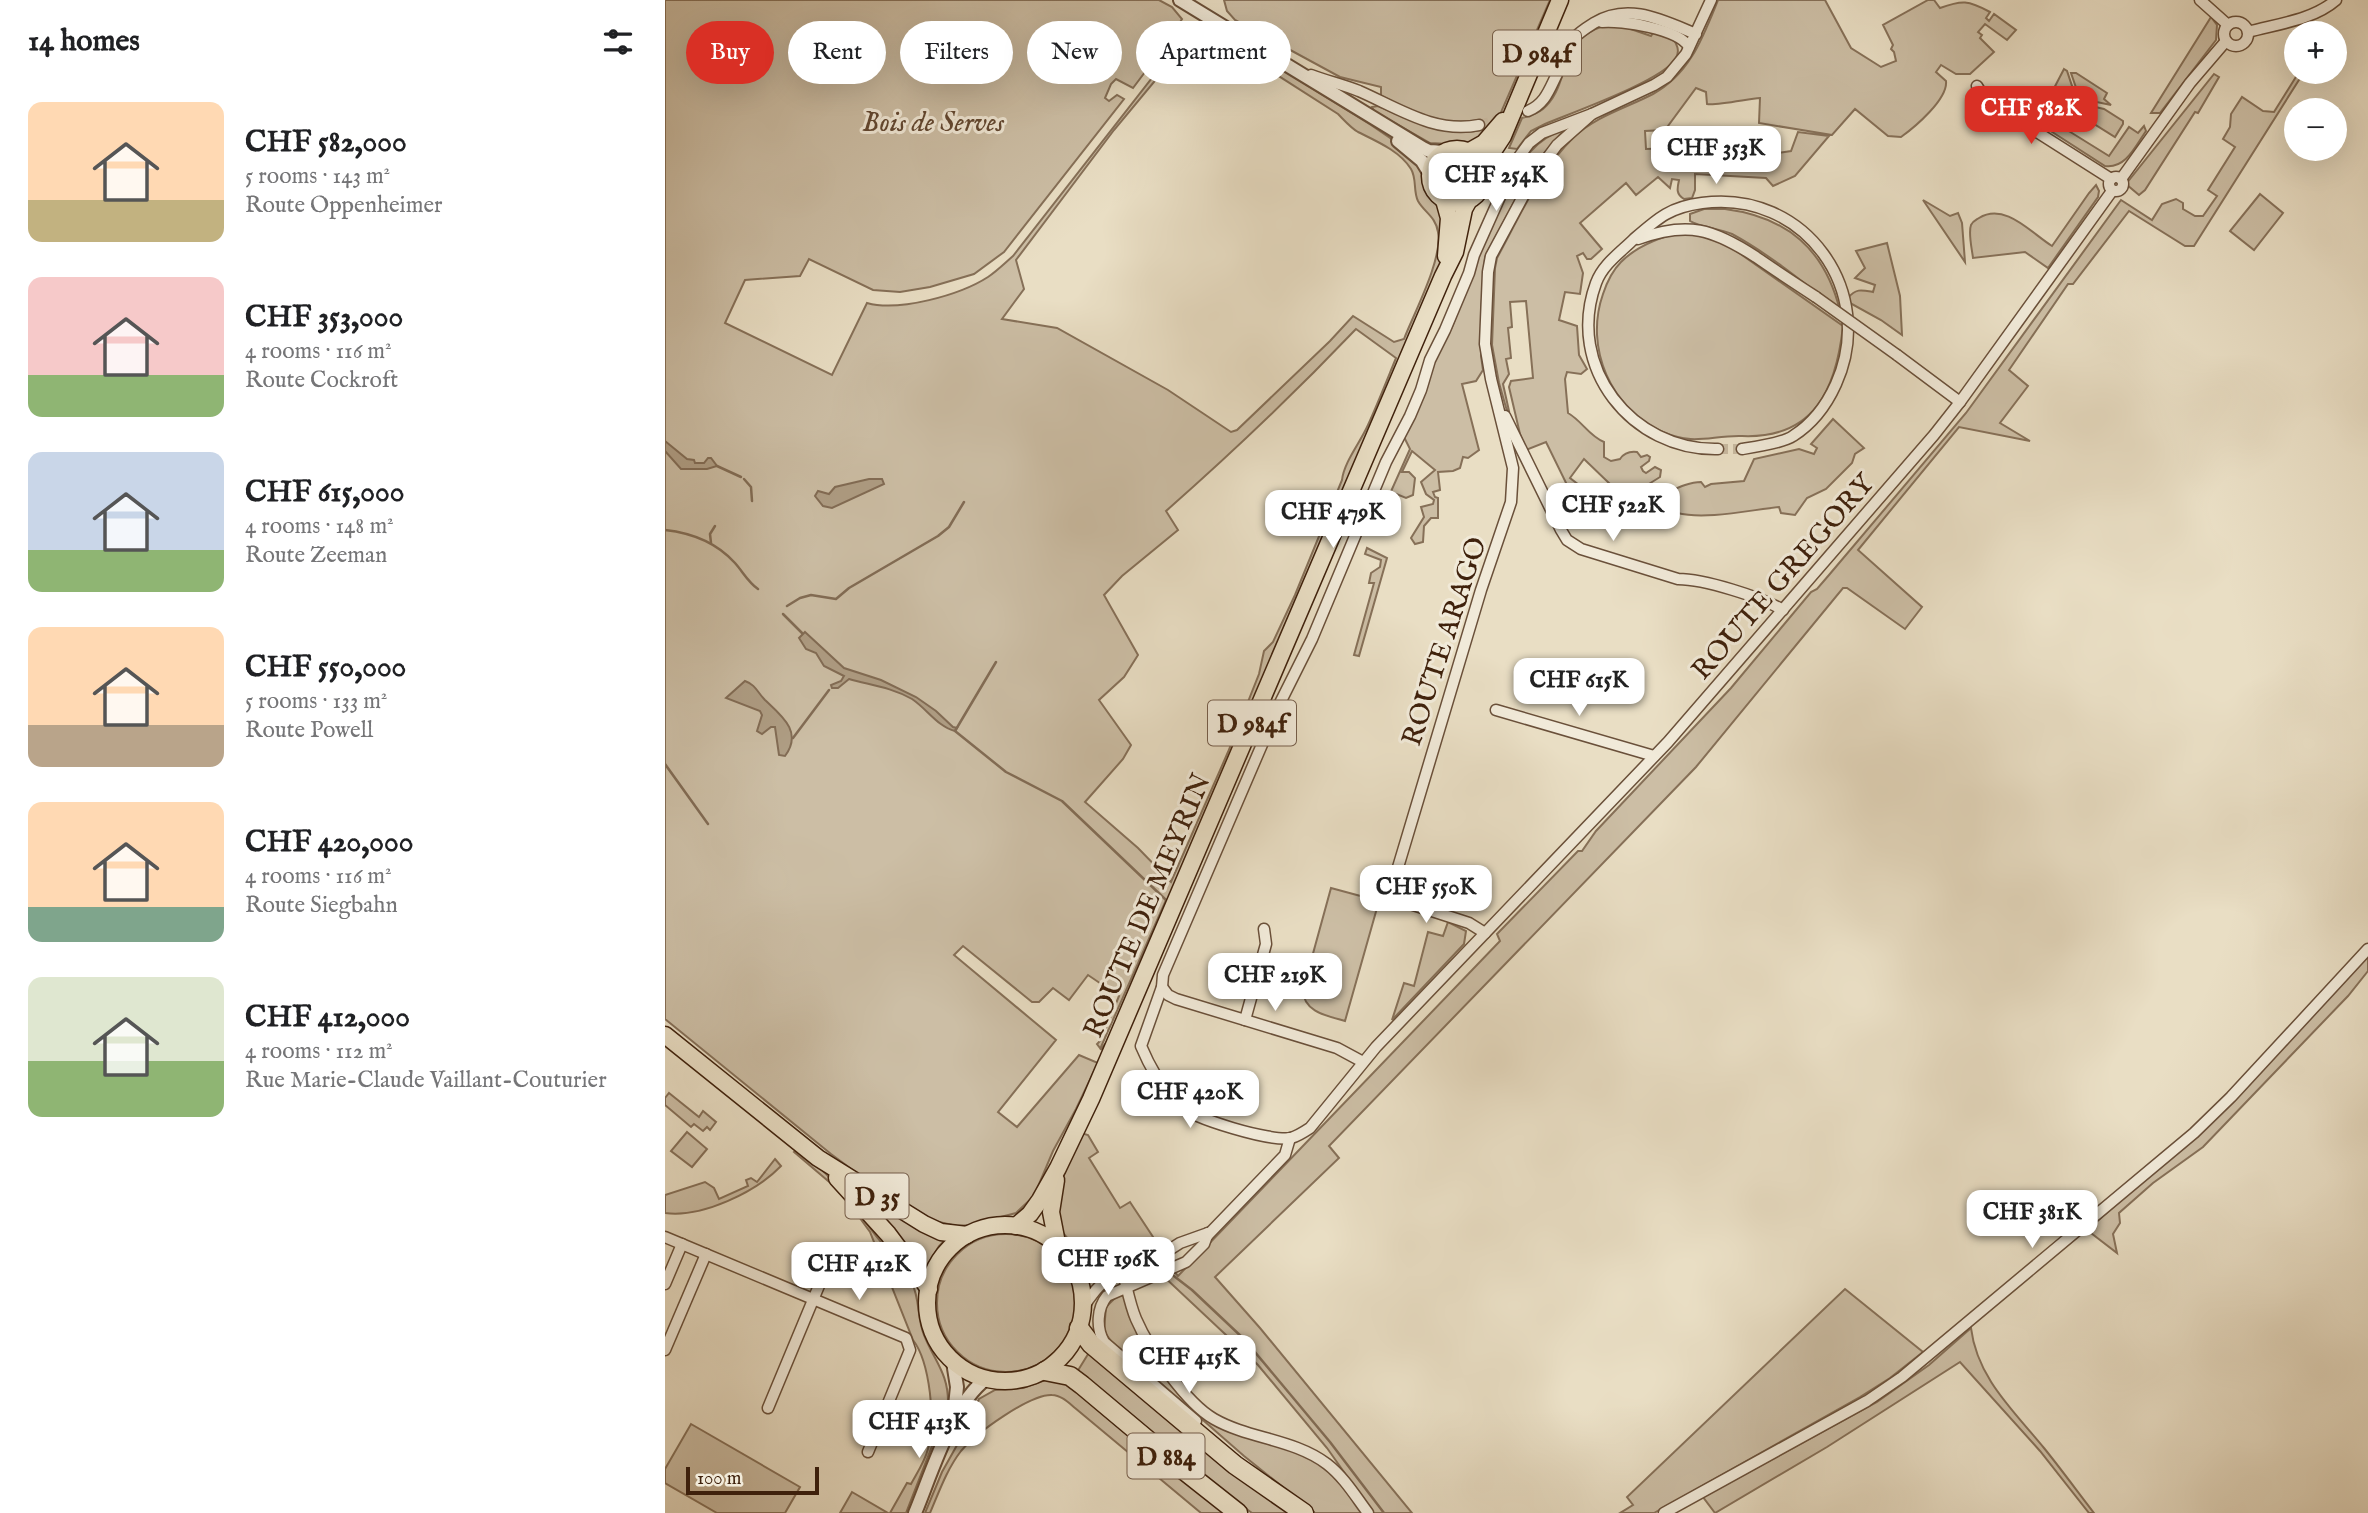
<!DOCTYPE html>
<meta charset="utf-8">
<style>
body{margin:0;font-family:"IM FELL English",serif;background:#f6f6f6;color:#202124;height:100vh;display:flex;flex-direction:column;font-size:26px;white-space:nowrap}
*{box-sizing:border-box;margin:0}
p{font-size:23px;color:#757577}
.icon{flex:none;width:38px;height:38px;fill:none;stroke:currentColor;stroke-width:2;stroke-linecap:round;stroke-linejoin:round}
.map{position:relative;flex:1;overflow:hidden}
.details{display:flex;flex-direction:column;background:#fff;width:665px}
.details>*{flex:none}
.banner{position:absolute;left:21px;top:21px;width:665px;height:63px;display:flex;gap:14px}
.tools{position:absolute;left:1619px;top:21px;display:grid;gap:14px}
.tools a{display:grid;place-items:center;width:63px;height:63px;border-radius:50%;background:#fff;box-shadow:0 7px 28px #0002;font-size:35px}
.scale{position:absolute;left:21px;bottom:18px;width:133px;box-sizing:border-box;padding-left:7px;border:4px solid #3f210c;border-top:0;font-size:19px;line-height:24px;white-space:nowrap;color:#3f210c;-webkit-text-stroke:5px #f1ead9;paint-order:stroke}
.price{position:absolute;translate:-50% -60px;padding:0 16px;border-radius:14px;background:#fff;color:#222;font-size:23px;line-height:46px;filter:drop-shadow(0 2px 4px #0008)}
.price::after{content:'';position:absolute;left:50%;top:42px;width:21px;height:16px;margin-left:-10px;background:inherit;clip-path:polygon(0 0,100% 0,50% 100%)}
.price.active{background:#d93025;color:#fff}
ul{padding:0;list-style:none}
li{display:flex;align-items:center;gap:21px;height:175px;padding:0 28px}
li span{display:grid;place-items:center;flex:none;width:196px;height:140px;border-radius:14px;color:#555}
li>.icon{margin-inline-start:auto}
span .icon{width:84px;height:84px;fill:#fffc;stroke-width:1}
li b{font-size:30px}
h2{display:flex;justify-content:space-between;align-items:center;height:84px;padding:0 28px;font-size:30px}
.pill{padding:0 24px;border-radius:32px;background:#fff;box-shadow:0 7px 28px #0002;font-size:24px;line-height:63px}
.pill.active{background:#d93025;color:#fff}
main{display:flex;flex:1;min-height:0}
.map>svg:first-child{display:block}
.green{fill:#ccbea5;stroke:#867058;stroke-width:2;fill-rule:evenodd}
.water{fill:#af9e85;stroke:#826c55;stroke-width:2}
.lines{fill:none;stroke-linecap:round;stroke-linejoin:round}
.stream{stroke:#826c55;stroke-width:2.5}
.minor-tunnel{stroke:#c7b89f;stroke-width:10;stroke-dasharray:10 5;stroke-linecap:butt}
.minor-casing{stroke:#6a503a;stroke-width:13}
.tertiary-casing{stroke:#6a503a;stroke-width:16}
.primary-casing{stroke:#3f210c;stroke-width:19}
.trunk-casing{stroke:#3f210c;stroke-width:21}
.minor{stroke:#f1ead9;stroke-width:10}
.tertiary{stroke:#f1ead9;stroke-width:12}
.primary{stroke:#e9dec4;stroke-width:16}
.trunk{stroke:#e9dec4;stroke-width:18}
.minor-bridge-casing{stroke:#6a503a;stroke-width:13;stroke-linecap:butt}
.minor-bridge{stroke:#f1ead9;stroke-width:10}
.labels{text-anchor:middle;stroke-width:6;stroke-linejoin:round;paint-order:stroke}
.shield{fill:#f1ead9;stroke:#745d4a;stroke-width:2}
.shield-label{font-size:26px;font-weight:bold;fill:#3f210c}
.park-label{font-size:28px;font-style:italic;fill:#624832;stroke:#f1ead9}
.street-label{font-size:28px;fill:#3f210c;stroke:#f1ead9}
</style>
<main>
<section class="details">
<h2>14 homes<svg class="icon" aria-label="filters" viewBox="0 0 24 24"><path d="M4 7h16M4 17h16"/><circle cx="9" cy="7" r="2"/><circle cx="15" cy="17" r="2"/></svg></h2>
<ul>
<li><span style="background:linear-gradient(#ffd9b3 70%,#c2b280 0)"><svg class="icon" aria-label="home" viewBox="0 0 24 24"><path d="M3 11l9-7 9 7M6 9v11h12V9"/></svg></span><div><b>CHF 582,000</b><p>5 rooms · 143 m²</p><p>Route Oppenheimer</p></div></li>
<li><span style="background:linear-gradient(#f6c9c9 70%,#8fb573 0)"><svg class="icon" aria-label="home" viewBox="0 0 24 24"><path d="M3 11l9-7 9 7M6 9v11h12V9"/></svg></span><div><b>CHF 353,000</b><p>4 rooms · 116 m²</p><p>Route Cockroft</p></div></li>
<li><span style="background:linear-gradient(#c9d6e8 70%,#8fb573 0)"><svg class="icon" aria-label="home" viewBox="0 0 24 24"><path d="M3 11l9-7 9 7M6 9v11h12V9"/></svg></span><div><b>CHF 615,000</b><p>4 rooms · 148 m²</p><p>Route Zeeman</p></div></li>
<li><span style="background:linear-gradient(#ffd9b3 70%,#b9a48a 0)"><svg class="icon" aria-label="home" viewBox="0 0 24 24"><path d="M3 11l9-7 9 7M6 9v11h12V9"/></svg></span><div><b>CHF 550,000</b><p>5 rooms · 133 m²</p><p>Route Powell</p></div></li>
<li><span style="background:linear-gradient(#ffd9b3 75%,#7fa58c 0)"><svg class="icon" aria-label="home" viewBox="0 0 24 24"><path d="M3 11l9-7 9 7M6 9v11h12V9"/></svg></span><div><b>CHF 420,000</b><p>4 rooms · 116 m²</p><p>Route Siegbahn</p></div></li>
<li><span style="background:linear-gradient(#dfe7d0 60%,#8fb573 0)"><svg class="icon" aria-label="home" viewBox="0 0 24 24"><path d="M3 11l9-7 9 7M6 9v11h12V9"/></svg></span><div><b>CHF 412,000</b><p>4 rooms · 112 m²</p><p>Rue Marie-Claude Vaillant-Couturier</p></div></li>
</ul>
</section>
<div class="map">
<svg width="1703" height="1513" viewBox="0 0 1703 1513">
<rect width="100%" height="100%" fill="#e9dec4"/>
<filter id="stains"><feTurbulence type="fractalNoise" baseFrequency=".00286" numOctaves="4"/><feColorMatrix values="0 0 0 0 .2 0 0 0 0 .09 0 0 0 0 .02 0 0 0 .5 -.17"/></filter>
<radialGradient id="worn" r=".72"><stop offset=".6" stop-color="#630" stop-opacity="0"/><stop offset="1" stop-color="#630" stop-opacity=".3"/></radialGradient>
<!-- green -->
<g class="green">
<path d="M0,0H494L507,7L517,19L501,44L468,88L451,79L446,84L440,98L444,101L452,95L459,99L339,252L309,274L265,287L235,292L208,290L144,259L135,276L80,280L60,323L167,375L202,303C234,312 295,295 323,277C332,271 340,263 348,256L519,37L529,25L539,21L706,125L728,140L758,169L761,189L776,208L777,257L774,269L504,903L501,900L436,1047L435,1048L432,1044L436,1040L454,996L423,975L404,1000L388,988L374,1002H367L298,946L289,955L391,1040L333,1112L352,1127L414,1055L433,1063L411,1109L388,1151L369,1196L351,1213L305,1225L292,1226L265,1220L208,1185L166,1154L0,1019ZM539,33L548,34L673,114C679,120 686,128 693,132C711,141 735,151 746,169C752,179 748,191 753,201C759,212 771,217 773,232C778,259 749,313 739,339L729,342L688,316L665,341L572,430L566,432L503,390L392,328L337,319L359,289L351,260L449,130L508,59L529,36ZM691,329L731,358C722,380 713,403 703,425C695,443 679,462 677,480L630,595L608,642L599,651L594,674L563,752L506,882L473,848L420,802L458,759L466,745L434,700L459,677L473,655L439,595L457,576L513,530L501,511C567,453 630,393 691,329Z"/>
<path d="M559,0H885L834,117L829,126L804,145L765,143L709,111L707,107L713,106C747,120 779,138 817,130L815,120C774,127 752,113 716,96V87L675,77L570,20L562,11Z"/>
<path d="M1053,0H1160L1186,48L1216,67L1231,61L1229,52L1226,49L1228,45L1218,25L1263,0H1269L1275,8C1297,0 1303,0 1325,12L1321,18L1324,21L1329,14L1351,30L1342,40L1320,24L1313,32L1317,35L1315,38L1329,52L1305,74H1291L1276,65L1271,72L1281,81C1283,99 1250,127 1236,137L1223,136L1190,109L1167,135L1094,123L1095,98C1083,99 1050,106 1042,104L1041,92L1031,88L1000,130L980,131L981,149L1007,148L1005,150L1094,148L1113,153L1126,151L1133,132L1164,136L1130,176L1108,186L1101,178L1030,174V190L1027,198L1019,199C1011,194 1012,189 1014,180L1007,179L1005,188L993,177L971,195L961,183L915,223L937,249L926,259H922L918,253L912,256L918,273L915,294L900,292L894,320L912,326L914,355L922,369L916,374L902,372L900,379L903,413C917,421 924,436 939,442V457L946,461L955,459C959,453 964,451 972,452L976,457L982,455L985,457L984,461L976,467L978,471L981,473L990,467L996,470L995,477L952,504V498L947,494L946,485L919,459L905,478L914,485L904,489L881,442L861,450L855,434L844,387L846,381L868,378L861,301L845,302L847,327L843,328L846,358L841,359L844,374L838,384L844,411H842L834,383L827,345L830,268L832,258C855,216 874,171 909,137C931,116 961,108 988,94C1025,74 1038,37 1053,0Z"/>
<path d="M1546,17L1552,25L1551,40L1495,113H1486Z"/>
<path d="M939,26H957L986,36L988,33L1007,38C1012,43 1015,51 1011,58C1000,80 906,113 880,124L866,131L852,149L844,148L857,118C864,116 872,114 878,109C906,86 892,39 939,26Z"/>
<path d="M1399,69L1402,71L1416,113L1386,94Z"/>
<path d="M1634,72H1639L1529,246H1520L1464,211L1408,284H1403L1344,370L1363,386L1335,423L1365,441L1294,427L1193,550L1257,607L1240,629L1182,588H1178L1031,767L664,1146L674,1158L550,1277L595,1328L747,1513H708L662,1448L593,1365L496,1274L508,1270L513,1276L835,941L832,934L913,851H917L931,831L1066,688L1146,592L1152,589L1164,575L1301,413L1456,200L1487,220L1497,204L1511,199L1518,203V209L1530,216H1538L1552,196L1543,190L1570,147L1558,139L1565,127L1566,114L1577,97L1598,111L1609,112Z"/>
<path d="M1406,73H1411L1442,93L1439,99L1446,105L1427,101L1417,105Z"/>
<path d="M1549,74L1554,77L1533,113L1530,112L1480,190L1474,195L1461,184Z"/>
<path d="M1426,106L1439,109L1458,121V124L1450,137L1418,117L1420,109Z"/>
<path d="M1386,120L1444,156L1464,127L1473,133L1479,126L1481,131C1471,145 1461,169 1440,166L1381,128Z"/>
<path d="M900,129L868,166L820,257L816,312V356L818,370L811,381L797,384L814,450L803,458L798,457L795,468L788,471L773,472L775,490L768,492L770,497L773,498V518H766L759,526L758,542L750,544L746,538L759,517L756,507L768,504L769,500L761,494L756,482L770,470L747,451L737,472H744L750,478L748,495L741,498L729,493L721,508L719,507L745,449L739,437L754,407L776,342C787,334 792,315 795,301L831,212C838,205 840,197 844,188C856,160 870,139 900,129Z"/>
<circle cx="792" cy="176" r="19"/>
<path d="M1431,185L1434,191L1433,197L1383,268L1360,252L1308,258C1307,249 1303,233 1306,225C1308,221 1311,220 1314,218C1340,202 1366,233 1387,246L1424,193Z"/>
<path d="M1595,194L1618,213L1589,250L1565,231Z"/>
<path d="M1258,200L1285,216L1293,213L1297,223L1300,262Z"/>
<path d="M1060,209C1122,217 1160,249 1175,311C1142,285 1104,254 1067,234C1053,228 1035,227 1025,221V214L1039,209Z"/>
<path d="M1018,232L1036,235L1060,243L1178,326C1171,390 1149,439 1077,436C1046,435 1030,446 998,432C946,409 919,348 938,294C942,282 947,271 956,262C973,245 995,237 1018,232Z"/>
<path d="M1222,243L1235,296L1237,335L1216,320L1185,303L1183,298C1191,288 1197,290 1208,292L1210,285L1190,278L1200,268L1191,251Z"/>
<path d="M1168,419L1199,448L1190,454L1187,463L1161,489L1142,498L1130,515L1116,513L1114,507C1085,510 1041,520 1012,513C1009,512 1006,508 1003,506C997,503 994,505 989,498C1004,493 1020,482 1036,482L1040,487L1046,484L1079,481L1089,459L1134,449L1149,454L1152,448L1146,444Z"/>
<path d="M702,548L722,558L694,656L689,655L709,583H704L706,573L715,567L716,560L700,554Z"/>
<path d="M666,888L714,901L680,1021C663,1016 638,1012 638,990Z"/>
<path d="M783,922L801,931L799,944L727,1020L739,983L749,986L763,932L778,936Z"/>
<path d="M1703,956V971L1683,996L1538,1147L1488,1183L1454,1213L1455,1223L1448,1234L1452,1253L1422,1230L1561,1109Z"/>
<path d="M4,1093L34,1117L38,1111L51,1122L45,1130L42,1127L38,1131L29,1124L26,1127L0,1105V1098Z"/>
<path d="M22,1132L42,1149L27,1167L6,1151Z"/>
<path d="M416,1133L423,1135L433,1152L424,1158L455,1208L465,1202L494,1246L478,1256L456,1239L447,1246L457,1263C433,1269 425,1266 411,1247C407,1242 400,1237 397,1231C385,1196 403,1164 416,1133Z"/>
<path d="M131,1150C166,1172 187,1204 211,1236C223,1251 238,1266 247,1283C255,1299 252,1319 259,1335C270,1362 284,1374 283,1405L241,1513H225L242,1483L246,1484C252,1473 260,1461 263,1449C271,1422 265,1362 248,1340L205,1232L176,1192L129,1152Z"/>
<path d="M110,1159L116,1166C91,1192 37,1218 0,1213V1195L40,1182L49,1188L54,1199L83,1186L81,1180L86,1178L92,1182Z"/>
<path d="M181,1179L283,1237L274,1246L259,1271Z"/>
<circle cx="341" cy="1303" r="69"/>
<path d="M1180,1289L1258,1352L1225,1378L1195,1397L989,1513H955L968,1505L962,1497Z"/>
<path d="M461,1295L522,1401L610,1444L653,1461L672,1479L699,1513H650L579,1456L483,1372L450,1347L439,1331L441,1307L452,1296Z"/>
<path d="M1306,1328C1312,1378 1349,1411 1379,1448C1396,1469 1412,1491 1429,1513H1424L1375,1451L1295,1362L1162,1447L1050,1513L1038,1497L1212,1402L1264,1365Z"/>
<path d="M425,1351L624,1513H587L545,1482L412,1372Z"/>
<path d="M395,1377L563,1513H536L410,1408C404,1403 396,1395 387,1395C365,1394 311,1433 296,1451C282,1469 274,1492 265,1513H260L277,1472L296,1438L314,1399L330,1390L358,1388L386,1378Z"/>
<path d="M26,1424L135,1487L120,1513H52L0,1483V1469Z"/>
<path d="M187,1492L223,1513H175Z"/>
</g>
<!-- water -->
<g class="water">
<path d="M0,441L22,459L29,460L30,463H39L43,458H46L52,466L42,469H16L0,451Z"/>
<path d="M204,479H217L219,484L167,508L158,506L150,496L153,491L164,494L170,487Z"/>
<path d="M140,632L179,668L216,680L251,697L271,711L288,727L292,728L290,731C273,727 262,709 247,699C226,687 205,685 184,679L173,688H167L166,685L176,681L179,676L159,666L151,653L141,649L134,638Z"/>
<path d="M80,681C91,685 92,692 100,700C117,716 138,732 120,756L114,755L110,727H106L97,734L92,731L97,715L95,711L61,698Z"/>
</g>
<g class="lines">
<!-- stream -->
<g class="stream">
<path d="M52,466L76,477"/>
<path d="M79,479L86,487L87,501"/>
<path d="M0,530C27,533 52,543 70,563C78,572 83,582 93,589"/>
<path d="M46,543L45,534L50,526"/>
<path d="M122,606L135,598L146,595L171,599L184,588L273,536L284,527L299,502"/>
<path d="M118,614L137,633"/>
<path d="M331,662L290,731L341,772L397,801L501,900L502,904"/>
<path d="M128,738L164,690"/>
<path d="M0,764L43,824"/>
<path d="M436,1049L442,1042"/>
<path d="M505,1273L527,1290L579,1339L665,1442L719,1513"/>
</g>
<!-- minor-tunnel -->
<g class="minor-tunnel">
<path d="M814,125L863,111"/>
<path d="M1053,449H1077"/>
</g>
<defs>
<g id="minor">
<path d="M1535,0L1563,25"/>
<circle cx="1571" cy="34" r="12"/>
<path d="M937,22C956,20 1014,29 1024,47"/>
<path d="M1583,32C1612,24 1648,20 1671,0"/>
<path d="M646,75C662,81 679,85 694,91C733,108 770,134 814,125"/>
<path d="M1312,86L1320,99L1446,179"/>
<path d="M863,111C880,104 884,90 892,74C896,63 900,50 907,40C913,33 921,28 929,23C963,2 997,20 1031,34"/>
<path d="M927,114L877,133L864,143L851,161L809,255L804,273L780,330L765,360L756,390L745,416L721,462L647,639L614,705L498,975L497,987L476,1046C483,1063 499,1093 513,1105C529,1119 606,1142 626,1138C633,1136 639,1132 645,1128L711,1047L1003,742L1269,435L1295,402L1447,191"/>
<circle cx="1451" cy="184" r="7"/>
<path d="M1456,179L1525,83L1561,41"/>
<path d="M973,239C1023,221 1048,229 1091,257C1111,271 1131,284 1151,297"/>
<path d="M1232,355L1295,402"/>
<path d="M840,416L896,530L902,540L916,549L1013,579C1039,579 1096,597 1118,610"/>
<path d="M1053,449C967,451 900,367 931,283C938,264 956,252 969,239C993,218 1005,207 1037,203C1139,189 1213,291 1171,384C1162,404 1147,424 1128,436C1118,443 1090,447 1077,449"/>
<path d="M831,710L989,756"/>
<path d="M820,933L804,923L739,902L731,894L728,884L816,590L846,502L848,468L826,379L820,344L823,272L826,256L869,176L892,145L927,114L989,85L1002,77L1021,54L1046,0"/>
<path d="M497,987L503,995L511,999L672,1048L698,1062"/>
<path d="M580,1020L601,944L599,929"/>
<path d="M0,1237L241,1338L245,1350L203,1452"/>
<path d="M541,1237L620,1155L625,1138"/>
<path d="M408,1264L423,1269L458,1273"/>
<path d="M473,1270L515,1243L543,1233"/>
<path d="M458,1273C462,1288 465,1305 471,1319C484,1349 521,1403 549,1419C584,1439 629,1439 662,1464C679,1477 691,1497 703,1513"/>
<path d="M0,1284L17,1244"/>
<path d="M418,1308C445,1264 453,1281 494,1268"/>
<path d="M0,1350L41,1254"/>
<path d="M103,1408L168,1252"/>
<path d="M531,1421L439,1342C431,1328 432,1308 442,1296L521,1262L539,1244L543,1233"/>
<path d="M999,1513L1202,1401L1237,1377L1529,1133L1566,1097L1703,949"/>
</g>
<g id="tertiary">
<path d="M515,0L758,148L764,151L781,152"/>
<path d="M733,141L757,161L765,174"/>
<path d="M288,1362L292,1387L289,1415"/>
<path d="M250,1513C266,1475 287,1404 321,1379"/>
</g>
<g id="primary">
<circle cx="792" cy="176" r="27"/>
<path d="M803,152L819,143L838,121"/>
<path d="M817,168L838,136L895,0"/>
<path d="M779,200L784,218L781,256"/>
<path d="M0,1035L153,1158L259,1224L276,1232L302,1235"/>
<path d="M172,1178L223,1234L264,1289"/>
<path d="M391,1180L386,1212L392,1243"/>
<circle cx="340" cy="1303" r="78"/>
<path d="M351,1226L365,1214L375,1200L393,1168L426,1099L778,276L790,252L799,209L804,200"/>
</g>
<g id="trunk">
<path d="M414,1328L426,1344L570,1465L639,1513"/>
<path d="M380,1371L405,1376L417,1385L516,1468L573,1513"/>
</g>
</defs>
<!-- minor casing -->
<use href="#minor" class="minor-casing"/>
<!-- tertiary casing -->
<use href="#tertiary" class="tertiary-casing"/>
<!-- primary casing -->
<use href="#primary" class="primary-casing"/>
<!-- trunk casing -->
<use href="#trunk" class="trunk-casing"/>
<!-- minor -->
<use href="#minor" class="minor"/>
<!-- tertiary -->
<use href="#tertiary" class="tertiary"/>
<!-- primary -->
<use href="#primary" class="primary"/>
<!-- trunk -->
<use href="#trunk" class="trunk"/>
<defs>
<path id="minor-bridge" d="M1151,297L1232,355"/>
</defs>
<!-- minor-bridge casing -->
<use href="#minor-bridge" class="minor-bridge-casing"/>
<!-- minor-bridge -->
<use href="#minor-bridge" class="minor-bridge"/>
</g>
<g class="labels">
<!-- shield labels -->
<g class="shield">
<rect x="828" y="30.5" width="88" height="45" rx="5"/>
<rect x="543" y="700.5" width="88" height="45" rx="5"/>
<rect x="180.5" y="1173.5" width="63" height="45" rx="5"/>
<rect x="462.5" y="1433.5" width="77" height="45" rx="5"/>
</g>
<g class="shield-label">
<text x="872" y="62">D 984f</text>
<text x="587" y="732">D 984f</text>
<text x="212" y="1205">D 35</text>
<text x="501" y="1465">D 884</text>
</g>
<!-- park labels -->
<g class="park-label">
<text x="268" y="131">Bois de Serves</text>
</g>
<!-- street labels -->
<g class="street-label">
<text transform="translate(1117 576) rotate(-49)" y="10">ROUTE GREGORY</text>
<text transform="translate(778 641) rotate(-72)" y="10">ROUTE ARAGO</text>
<text transform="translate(481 905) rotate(-67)" y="10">ROUTE DE MEYRIN</text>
</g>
</g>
<rect width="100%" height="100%" filter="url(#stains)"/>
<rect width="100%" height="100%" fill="url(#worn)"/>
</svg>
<div class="tools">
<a>+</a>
<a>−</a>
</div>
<div class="scale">100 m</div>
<b class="price active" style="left:1366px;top:146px">CHF 582K</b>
<b class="price" style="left:1051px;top:186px">CHF 353K</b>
<b class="price" style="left:831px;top:213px">CHF 254K</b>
<b class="price" style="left:948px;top:543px">CHF 522K</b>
<b class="price" style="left:668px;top:550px">CHF 479K</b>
<b class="price" style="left:914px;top:718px">CHF 615K</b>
<b class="price" style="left:761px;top:925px">CHF 550K</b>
<b class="price" style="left:610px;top:1013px">CHF 219K</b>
<b class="price" style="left:525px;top:1130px">CHF 420K</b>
<b class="price" style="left:1367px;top:1250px">CHF 381K</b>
<b class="price" style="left:443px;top:1297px">CHF 196K</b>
<b class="price" style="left:194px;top:1302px">CHF 412K</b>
<b class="price" style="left:524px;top:1395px">CHF 415K</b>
<b class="price" style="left:254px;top:1460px">CHF 413K</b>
<div class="banner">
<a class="pill active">Buy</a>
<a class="pill">Rent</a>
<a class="pill">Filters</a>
<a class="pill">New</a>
<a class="pill">Apartment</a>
</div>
</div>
</main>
